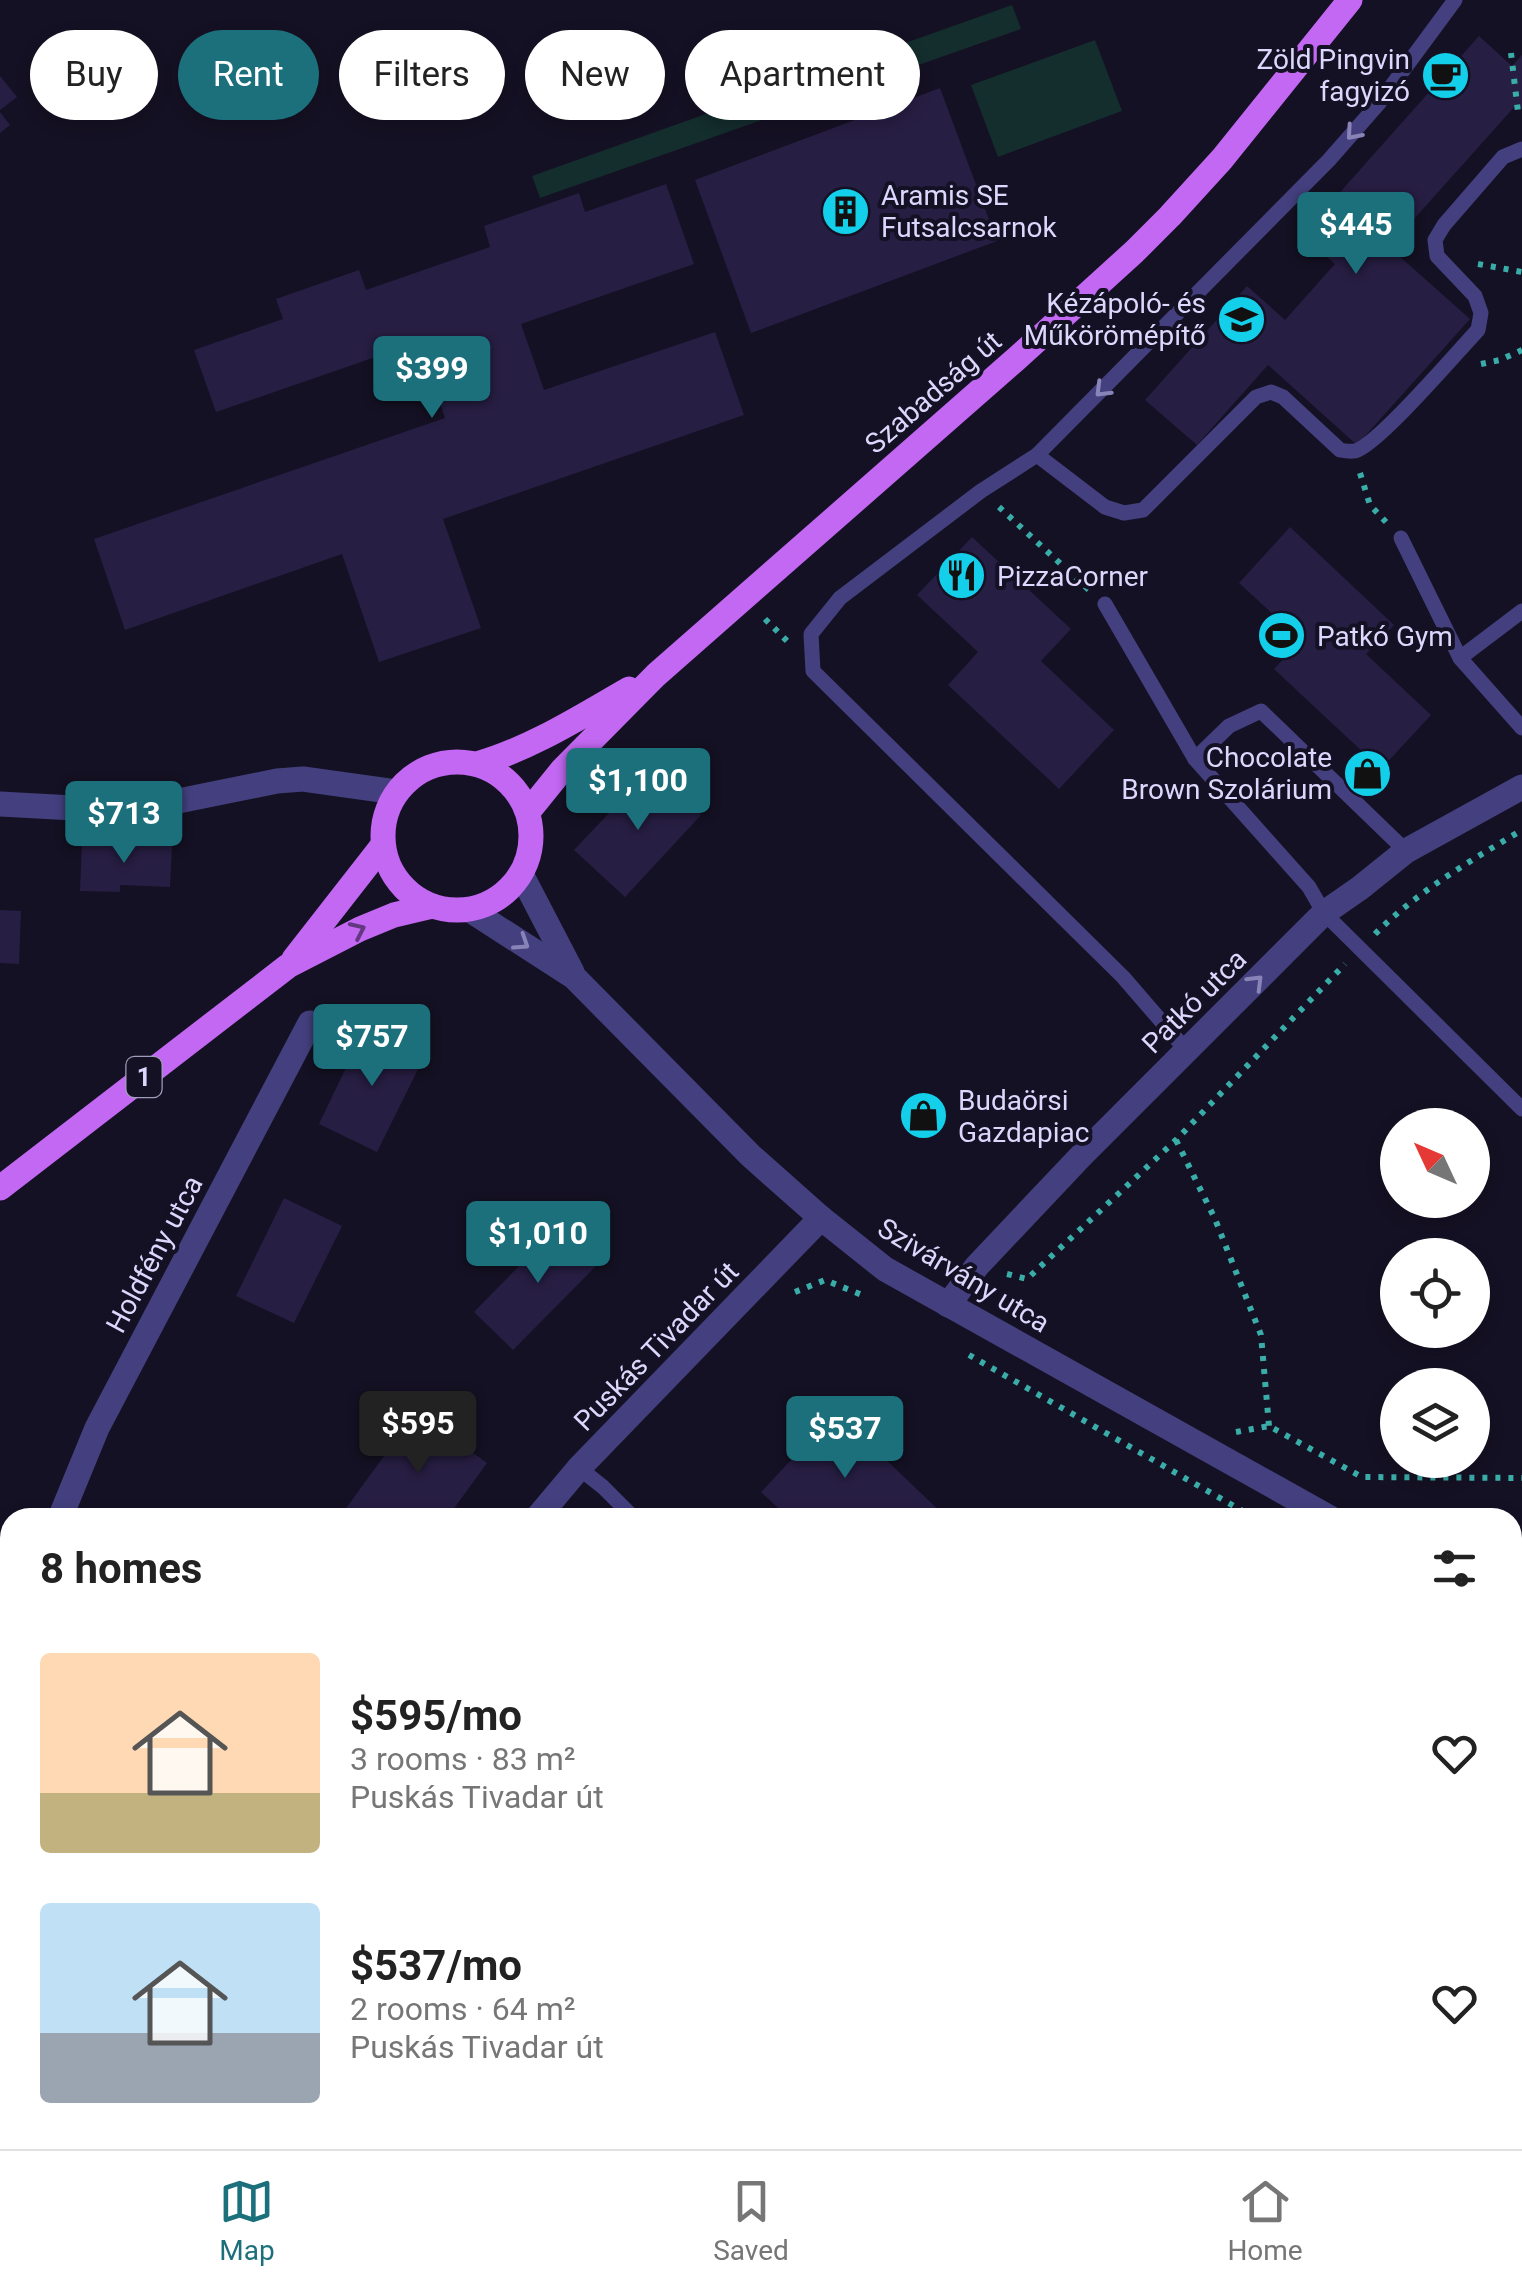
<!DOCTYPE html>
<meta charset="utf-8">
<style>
body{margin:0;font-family:Roboto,sans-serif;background:#f2f2f2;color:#222;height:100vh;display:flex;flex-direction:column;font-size:38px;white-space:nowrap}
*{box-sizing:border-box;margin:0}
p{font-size:32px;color:#767676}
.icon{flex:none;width:55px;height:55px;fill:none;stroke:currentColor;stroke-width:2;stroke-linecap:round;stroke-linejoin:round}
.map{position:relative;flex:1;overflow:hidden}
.details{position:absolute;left:0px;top:1508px;width:1522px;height:642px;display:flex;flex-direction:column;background:#fff;border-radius:30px 30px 0 0;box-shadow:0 5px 15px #0003}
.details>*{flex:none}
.top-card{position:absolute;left:30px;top:30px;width:1000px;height:90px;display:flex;gap:20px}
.needle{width:65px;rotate:314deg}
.fabs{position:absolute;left:1380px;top:1108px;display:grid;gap:20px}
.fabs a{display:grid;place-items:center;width:110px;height:110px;border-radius:50%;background:#fff;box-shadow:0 5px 15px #0003;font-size:50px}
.price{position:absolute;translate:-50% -85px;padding:0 22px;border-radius:10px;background:#1c707c;color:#fff;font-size:32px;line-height:65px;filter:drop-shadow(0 2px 5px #0008)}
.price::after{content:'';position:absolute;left:50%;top:60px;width:30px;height:22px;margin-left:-15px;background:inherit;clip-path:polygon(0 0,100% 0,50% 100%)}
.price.current{background:#222;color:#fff}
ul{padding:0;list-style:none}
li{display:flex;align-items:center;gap:30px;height:250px;padding:0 40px}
li span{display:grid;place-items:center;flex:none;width:280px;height:200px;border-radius:10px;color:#555}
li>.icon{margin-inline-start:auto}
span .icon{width:120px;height:120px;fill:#fffc;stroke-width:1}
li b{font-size:42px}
h2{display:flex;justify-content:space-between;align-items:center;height:120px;padding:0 40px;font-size:42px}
.pill{padding:0 35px;border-radius:45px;background:#fff;box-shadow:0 5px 15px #0003;font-size:35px;line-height:90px}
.pill.current{background:#1c707c;color:#fff}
.menu{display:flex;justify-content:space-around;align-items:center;height:140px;border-top:2px solid #e0e0e0;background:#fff;font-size:28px;color:#767676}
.menu a{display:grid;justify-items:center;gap:5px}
.menu .current{color:#1c707c}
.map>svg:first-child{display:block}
.green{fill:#142d2d}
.building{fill:#271e43}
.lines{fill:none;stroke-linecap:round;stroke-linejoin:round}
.path{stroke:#3aada9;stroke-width:6;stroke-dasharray:5 8;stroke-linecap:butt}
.service{stroke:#44407f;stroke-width:15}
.minor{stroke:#44407f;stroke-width:25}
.tertiary{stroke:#44407f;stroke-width:25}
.primary{stroke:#c268f2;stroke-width:25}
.oneway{stroke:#8884b7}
.oneway2{stroke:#633881}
.labels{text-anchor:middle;stroke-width:8;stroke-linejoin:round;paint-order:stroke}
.shield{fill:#151124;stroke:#a09cbb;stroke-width:2.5}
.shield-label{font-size:25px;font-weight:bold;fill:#dcd7fc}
.poi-label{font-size:28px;fill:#dcd7fc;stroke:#151124;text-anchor:start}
.street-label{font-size:28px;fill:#dcd7fc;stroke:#151124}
</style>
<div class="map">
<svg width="1522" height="2149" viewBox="0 0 1522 2149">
<rect width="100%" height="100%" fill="#151124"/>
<!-- green -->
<g class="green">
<path d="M1012,5L1021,29L540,198L532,176Z"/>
<path d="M1095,40L1122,111L998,157L971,85Z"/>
<path d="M248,2140H854L863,2149H269Z"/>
</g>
<!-- building -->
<g class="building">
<path d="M1479,36L1512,66L1522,55V109L1516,105L1389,247L1470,319L1357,445L1268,365L1197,445L1145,400L1247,286L1285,320L1335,264L1302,235Z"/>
<path d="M0,76L17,97L0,110Z"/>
<path d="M940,88L997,241L751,333L695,180Z"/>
<path d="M0,112L10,125L0,133Z"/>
<path d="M666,184L694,264L521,324L544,390L715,332L744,415L443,519L481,628L379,662L342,554L125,630L94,539L445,418L419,342L216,412L194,350L283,319L276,299L359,270L366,290L490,247L484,226L579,193L585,212Z"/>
<path d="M1290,527L1394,625L1366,654L1431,715L1381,769L1274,669L1301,640L1239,583Z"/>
<path d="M972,537L1071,629L1041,661L1114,730L1059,789L948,685L978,652L917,595Z"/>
<path d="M651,769L701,815L625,897L574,850Z"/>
<path d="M82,841L172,846L170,887L120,885V892L80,891Z"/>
<path d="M0,910L21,911L19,964L0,963Z"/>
<path d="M366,1026L425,1055L377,1152L319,1124Z"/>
<path d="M284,1198L342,1226L294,1323L236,1296Z"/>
<path d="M563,1221L602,1260L513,1350L474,1312Z"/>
<path d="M416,1412L487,1463L447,1518H339Z"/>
<path d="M836,1412L947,1518H789L761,1492Z"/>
<path d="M9,1956H10V2020L0,2016V1983Z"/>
<path d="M1522,1992V2077L1512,2087V2002Z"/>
<path d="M9,2055L10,2140H91L88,2149H0V2082Z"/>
<path d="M1512,2104L1522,2113V2149H1472L1463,2140H1512Z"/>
<path d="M986,2140H1132L1141,2149H996Z"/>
</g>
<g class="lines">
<!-- path -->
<g class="path">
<path d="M1511,53L1518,112"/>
<path d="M1478,264L1522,272"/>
<path d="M1481,364L1500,360L1522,350"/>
<path d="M1360,473L1370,505L1386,522"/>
<path d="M999,507L1089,590"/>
<path d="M765,619L788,642"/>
<path d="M1375,934C1418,891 1470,861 1522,830"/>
<path d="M1176,1140L1215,1219L1261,1335L1269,1426"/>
<path d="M920,1251L947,1258"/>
<path d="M1007,1274L1027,1279L1176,1140L1345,964"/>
<path d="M795,1292L825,1280L867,1297"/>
<path d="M969,1355L1255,1518"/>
<path d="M1236,1432L1269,1426L1362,1477L1522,1478"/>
<path d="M1512,1677L1522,1679"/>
<path d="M1400,2140L1410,2149"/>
<path d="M226,2149L229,2140"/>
</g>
<!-- service -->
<g class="service">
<path d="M1037,455L1105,507L1124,513L1143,510L1256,397L1271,392L1283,397L1340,450C1345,451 1350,452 1355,451C1378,445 1457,352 1478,330L1481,313L1475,296L1437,256L1435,240L1444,225L1503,157L1522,149"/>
<path d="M1401,538L1460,658"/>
<path d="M1105,604L1195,759L1309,887L1324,913L1522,1109"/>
<path d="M1522,611L1460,658L1522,728"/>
<path d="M1195,759L1229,726L1261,711L1406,851"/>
<path d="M1187,1051L1123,977L813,671L811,634L840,598L981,491L1037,455L1329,160L1379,103L1455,0"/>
<path d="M579,1468L603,1487L634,1518"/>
<path d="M1512,1934L1522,1925"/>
<path d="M1273,2140L1283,2149"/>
<path d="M1293,2149L1303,2140"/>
</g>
<!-- minor -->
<g class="minor">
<path d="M0,804L129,811L277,781L303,779L396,792"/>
<path d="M948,1305L977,1266L1081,1156L1324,913L1360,888L1406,851L1522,787"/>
<path d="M60,1518L97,1428L310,1023"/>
<path d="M537,1518L579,1468L821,1218"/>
<path d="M0,1683L10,1652"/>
<path d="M182,2149L185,2140"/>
</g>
<!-- tertiary -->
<g class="tertiary">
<path d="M521,874L572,972"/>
<path d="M470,910L574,977L751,1156L821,1218L885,1269L1330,1518"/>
<path d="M1512,1618L1522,1623"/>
</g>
<!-- primary -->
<g class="primary">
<circle cx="457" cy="836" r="74"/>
<path d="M477,764C532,748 580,717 629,689"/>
<path d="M528,812L562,770L656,675L1015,360L1134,252L1170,216L1222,159L1350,0"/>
<path d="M294,959L383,845"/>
<path d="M0,1188L288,966L360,929L394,915L432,906"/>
</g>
</g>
<!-- one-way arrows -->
<defs><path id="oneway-chevron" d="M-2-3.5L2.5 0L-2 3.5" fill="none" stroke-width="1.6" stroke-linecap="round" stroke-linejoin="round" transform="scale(2.5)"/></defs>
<g class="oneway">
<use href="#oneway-chevron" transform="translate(1353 133) rotate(131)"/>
<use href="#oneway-chevron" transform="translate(1102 390) rotate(135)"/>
<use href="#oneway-chevron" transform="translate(522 943) rotate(33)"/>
<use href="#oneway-chevron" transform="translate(1256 982) rotate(-45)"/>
</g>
<use class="oneway2" href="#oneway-chevron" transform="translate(358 930) rotate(-25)"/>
<!-- icons -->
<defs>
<symbol id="cafe-disc" viewBox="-11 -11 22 22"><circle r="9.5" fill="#14cfea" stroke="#151124"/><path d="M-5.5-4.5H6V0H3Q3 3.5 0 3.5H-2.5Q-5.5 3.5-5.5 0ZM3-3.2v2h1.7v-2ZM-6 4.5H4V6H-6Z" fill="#111"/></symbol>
<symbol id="building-disc" viewBox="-11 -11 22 22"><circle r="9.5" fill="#14cfea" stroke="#151124"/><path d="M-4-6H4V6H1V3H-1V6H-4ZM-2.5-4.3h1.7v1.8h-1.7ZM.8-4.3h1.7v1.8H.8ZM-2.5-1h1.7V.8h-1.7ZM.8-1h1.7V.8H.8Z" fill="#111"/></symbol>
<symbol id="school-disc" viewBox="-11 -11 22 22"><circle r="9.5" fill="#14cfea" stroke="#151124"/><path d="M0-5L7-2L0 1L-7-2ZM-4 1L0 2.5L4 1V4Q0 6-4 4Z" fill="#111"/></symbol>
<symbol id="restaurant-disc" viewBox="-11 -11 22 22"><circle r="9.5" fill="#14cfea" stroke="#151124"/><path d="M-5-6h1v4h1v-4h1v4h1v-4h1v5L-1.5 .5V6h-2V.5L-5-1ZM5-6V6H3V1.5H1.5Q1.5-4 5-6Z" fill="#111"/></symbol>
<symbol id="stadium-disc" viewBox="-11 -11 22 22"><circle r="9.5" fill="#14cfea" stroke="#151124"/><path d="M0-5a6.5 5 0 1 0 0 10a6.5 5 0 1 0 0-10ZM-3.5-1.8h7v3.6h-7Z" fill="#111"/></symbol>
<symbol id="shop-disc" viewBox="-11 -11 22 22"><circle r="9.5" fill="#14cfea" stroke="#151124"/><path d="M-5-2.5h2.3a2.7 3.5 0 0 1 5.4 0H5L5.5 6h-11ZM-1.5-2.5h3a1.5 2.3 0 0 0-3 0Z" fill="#111"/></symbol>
</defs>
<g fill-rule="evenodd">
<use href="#cafe-disc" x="1418" y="48" width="55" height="55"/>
<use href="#building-disc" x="818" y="184" width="55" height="55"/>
<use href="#school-disc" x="1214" y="292" width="55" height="55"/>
<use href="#restaurant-disc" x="934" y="548" width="55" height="55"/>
<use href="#stadium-disc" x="1254" y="608" width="55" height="55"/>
<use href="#shop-disc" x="1340" y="746" width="55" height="55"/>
<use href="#shop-disc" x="896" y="1088" width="55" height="55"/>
</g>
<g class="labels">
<!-- shield labels -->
<rect class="shield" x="126.5" y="1057" width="35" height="40" rx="8"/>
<g class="shield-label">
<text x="144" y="1086">1</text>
</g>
<!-- poi labels -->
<g class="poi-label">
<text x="1410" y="69" text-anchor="end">Zöld Pingvin<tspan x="1410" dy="32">fagyizó</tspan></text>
<text x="881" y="205">Aramis SE<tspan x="881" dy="32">Futsalcsarnok</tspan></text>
<text x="1206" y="313" text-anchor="end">Kézápoló- és<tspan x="1206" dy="32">Műkörömépítő</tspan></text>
<text x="997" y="586">PizzaCorner</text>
<text x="1317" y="646">Patkó Gym</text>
<text x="1332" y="767" text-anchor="end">Chocolate<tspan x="1332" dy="32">Brown Szolárium</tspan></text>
<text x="958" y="1110">Budaörsi<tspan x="958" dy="32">Gazdapiac</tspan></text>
</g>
<!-- street labels -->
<g class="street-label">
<text transform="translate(933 392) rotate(-41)" y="10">Szabadság út</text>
<text transform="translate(1194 1001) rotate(-45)" y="10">Patkó utca</text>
<text transform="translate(154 1254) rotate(-62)" y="10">Holdfény utca</text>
<text transform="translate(964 1275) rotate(31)" y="10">Szivárvány utca</text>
<text transform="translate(656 1346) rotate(-46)" y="10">Puskás Tivadar út</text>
</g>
</g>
</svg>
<div class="fabs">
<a><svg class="needle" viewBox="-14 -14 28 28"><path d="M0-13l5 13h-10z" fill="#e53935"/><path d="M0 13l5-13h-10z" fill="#767676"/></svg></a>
<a><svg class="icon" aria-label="locate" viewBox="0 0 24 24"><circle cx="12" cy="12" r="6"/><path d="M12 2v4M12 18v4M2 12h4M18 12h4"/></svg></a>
<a><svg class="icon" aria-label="layers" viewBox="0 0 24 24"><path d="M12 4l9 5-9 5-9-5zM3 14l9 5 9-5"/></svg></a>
</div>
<b class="price" style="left:1356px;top:277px">$445</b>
<b class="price" style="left:432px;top:421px">$399</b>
<b class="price" style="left:638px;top:833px">$1,100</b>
<b class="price" style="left:124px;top:866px">$713</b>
<b class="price" style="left:372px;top:1089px">$757</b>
<b class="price" style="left:538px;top:1286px">$1,010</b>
<b class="price current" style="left:418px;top:1476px">$595</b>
<b class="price" style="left:845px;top:1481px">$537</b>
<div class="top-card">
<a class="pill">Buy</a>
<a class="pill current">Rent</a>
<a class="pill">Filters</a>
<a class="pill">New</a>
<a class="pill">Apartment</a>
</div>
<section class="details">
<h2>8 homes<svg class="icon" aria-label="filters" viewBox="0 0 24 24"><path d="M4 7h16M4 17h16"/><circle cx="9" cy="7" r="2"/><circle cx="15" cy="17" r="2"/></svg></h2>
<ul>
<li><span style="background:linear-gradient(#ffd9b3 70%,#c2b280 0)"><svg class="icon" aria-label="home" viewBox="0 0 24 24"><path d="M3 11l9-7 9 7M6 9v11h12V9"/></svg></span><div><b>$595/mo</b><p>3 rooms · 83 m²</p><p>Puskás Tivadar út</p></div><svg class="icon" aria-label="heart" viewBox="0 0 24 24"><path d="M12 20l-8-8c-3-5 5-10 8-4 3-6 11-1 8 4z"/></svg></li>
<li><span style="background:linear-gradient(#bfe0f5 65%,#9aa5b1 0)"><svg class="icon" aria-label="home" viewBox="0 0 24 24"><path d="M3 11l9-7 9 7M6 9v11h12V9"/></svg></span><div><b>$537/mo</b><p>2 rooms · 64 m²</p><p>Puskás Tivadar út</p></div><svg class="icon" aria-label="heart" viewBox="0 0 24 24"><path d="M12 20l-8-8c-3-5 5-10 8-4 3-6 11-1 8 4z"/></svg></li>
</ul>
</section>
</div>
<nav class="menu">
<a class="current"><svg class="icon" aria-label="map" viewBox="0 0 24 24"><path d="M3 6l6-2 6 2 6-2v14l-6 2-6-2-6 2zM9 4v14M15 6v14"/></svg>Map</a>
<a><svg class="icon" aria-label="saved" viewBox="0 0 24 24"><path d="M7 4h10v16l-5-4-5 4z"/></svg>Saved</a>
<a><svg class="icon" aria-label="home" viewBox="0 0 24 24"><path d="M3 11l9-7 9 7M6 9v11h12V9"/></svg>Home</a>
</nav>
